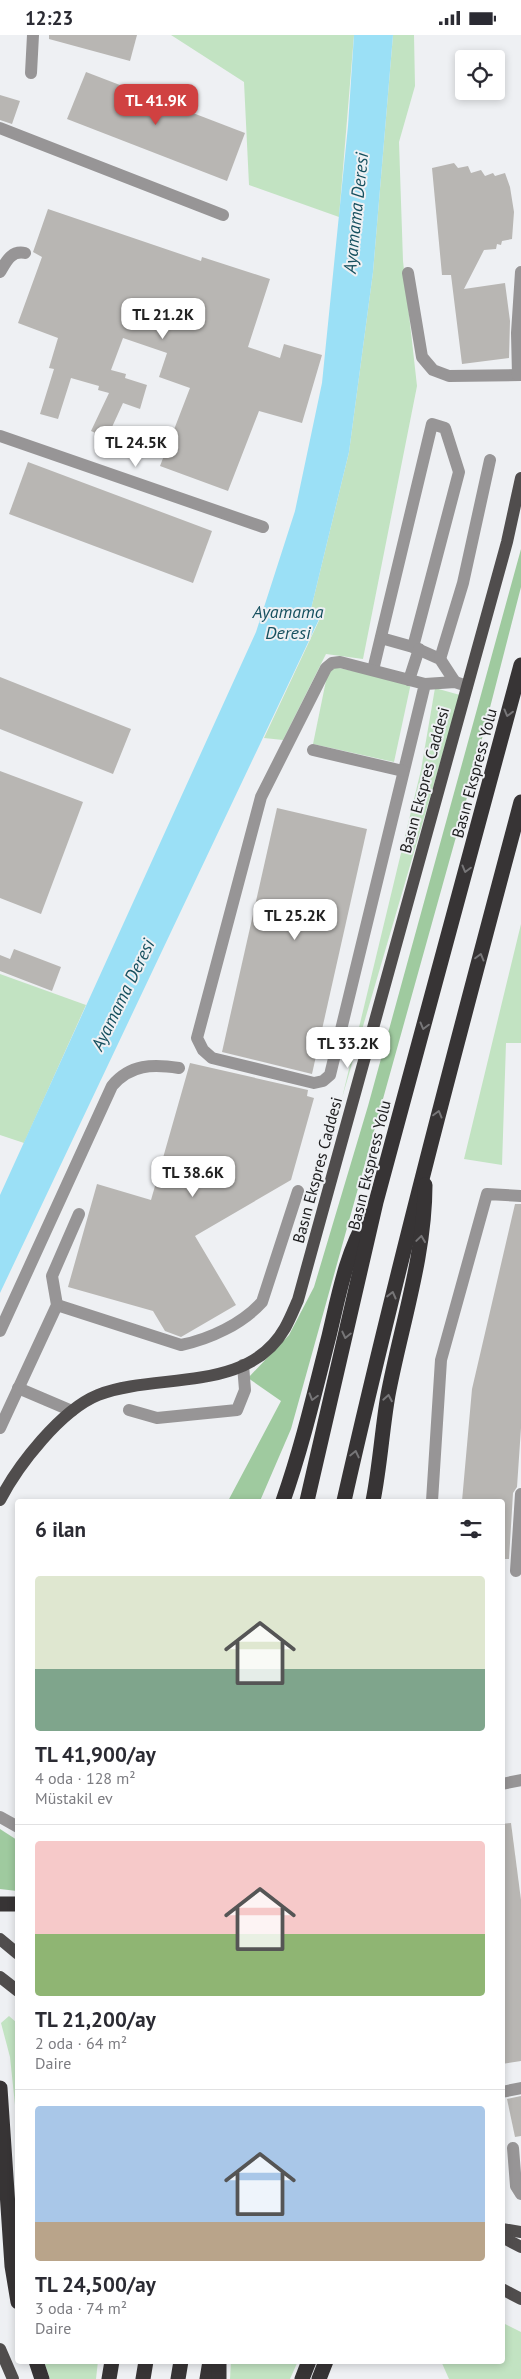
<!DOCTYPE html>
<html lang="tr">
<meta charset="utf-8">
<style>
body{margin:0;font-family:"PT Sans",sans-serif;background:#f7f7f7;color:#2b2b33;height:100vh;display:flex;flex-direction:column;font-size:19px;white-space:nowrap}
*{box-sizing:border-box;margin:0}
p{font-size:16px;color:#7c7c81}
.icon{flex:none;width:28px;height:28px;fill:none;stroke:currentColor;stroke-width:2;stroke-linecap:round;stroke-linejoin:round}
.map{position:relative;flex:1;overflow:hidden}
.panel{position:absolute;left:15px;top:1464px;width:490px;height:865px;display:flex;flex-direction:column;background:#fff;border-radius:5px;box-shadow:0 2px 8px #0003}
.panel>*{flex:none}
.fabs{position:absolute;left:455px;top:15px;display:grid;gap:10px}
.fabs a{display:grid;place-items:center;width:50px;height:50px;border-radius:5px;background:#fff;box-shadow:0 2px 8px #0003;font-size:25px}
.price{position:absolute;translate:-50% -42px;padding:0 11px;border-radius:10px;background:#fff;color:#222;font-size:16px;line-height:32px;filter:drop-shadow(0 1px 2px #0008)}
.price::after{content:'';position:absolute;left:50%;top:30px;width:15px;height:11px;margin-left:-8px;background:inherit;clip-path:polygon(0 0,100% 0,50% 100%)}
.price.on{background:#d04141;color:#fff}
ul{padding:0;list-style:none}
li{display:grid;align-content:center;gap:10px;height:265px;padding:0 20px}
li+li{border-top:1px solid #e1e1e2}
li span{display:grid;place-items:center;height:155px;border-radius:5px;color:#555}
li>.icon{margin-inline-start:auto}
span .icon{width:90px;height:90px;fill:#fffc;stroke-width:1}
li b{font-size:21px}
h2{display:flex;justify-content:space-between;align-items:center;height:60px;padding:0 20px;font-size:21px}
.status{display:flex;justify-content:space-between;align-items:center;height:35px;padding:0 25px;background:#fff;direction:ltr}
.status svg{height:14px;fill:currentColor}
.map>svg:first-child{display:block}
.green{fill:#c2e3c2}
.forest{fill:#9fca9f}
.water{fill:#9be0f6}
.building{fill:#b8b6b3}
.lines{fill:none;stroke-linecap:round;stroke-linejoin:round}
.minor{stroke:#979596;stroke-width:12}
.major{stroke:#504d4d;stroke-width:12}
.highway{stroke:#373435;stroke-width:15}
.oneway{stroke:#777678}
.labels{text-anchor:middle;stroke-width:4;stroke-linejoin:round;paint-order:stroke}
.street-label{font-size:16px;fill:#1b1b1c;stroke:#eef0f3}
.water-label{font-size:18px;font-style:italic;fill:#16505f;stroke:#eef0f3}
</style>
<div class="status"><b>12:23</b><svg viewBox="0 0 49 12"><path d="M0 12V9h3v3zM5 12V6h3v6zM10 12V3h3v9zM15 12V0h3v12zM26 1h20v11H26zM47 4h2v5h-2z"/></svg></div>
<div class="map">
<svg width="521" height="2344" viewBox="0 0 521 2344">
<rect width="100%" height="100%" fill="#eef0f3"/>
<!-- green -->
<g class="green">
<path d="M171,0H354L339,182L249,150L244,47Z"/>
<path d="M393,0H414L415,51L399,107L403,226L417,351L363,624L326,619L283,705L264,703L323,577L311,574L349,417L373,237Z"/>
<path d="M329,631L411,648L394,727L313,709Z"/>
<path d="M435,653L460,660L342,1063L421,735Z"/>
<path d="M521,889V1008H506L502,1130L464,1124Z"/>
<path d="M0,939L86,970L24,1108L0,1100Z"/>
<path d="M9,1981L17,1988L18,2067L15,2070L10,2022L1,1988Z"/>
<path d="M503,2288L521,2297V2344H449L441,2326H502Z"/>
<path d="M44,2326H98L96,2344H50Z"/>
<path d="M231,2326H298L290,2344H230Z"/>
</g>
<!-- forest -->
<g class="forest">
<path d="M521,514V552L466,766L291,1394L260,1466H228L281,1366L248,1343L289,1300L314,1252L368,1071Z"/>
<path d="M0,1794L17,1805V1856L0,1854Z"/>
</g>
<!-- water -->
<path class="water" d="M354,0H393L373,237L349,417L311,574L323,576L0,1258V1160L256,597L295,476L322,348L348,91Z"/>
<!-- building -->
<g class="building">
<path d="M49,0H137L130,26L49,4Z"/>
<path d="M86,37L245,98L227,146L67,84Z"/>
<path d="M0,60L20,66L12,89L0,85Z"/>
<path d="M454,128L458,133L468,131L471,138L481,135L485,141L493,138L495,141L505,138L510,152L514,177L512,204L502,206L501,210L497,209L496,214L484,215L464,254L505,248L510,286L509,323L462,329L451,240H442L432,133Z"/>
<path d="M48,174L201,226L202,222L270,244L248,312L280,323L284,309L322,320L302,388L259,376L228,456L160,431L190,353L159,342L167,318L123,303L111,335L126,339L125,343L147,350L140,374L123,368L107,403L91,396L109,358L98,355L99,351L71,343L58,384L40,379L54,334L49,333L58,303L18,288L42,222L33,217Z"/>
<path d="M28,427L212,496L193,548L9,479Z"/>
<path d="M0,642L131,694L113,739L0,694Z"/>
<path d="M0,736L83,767L41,879L0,863Z"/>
<path d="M277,773L367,794L312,1039L222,1017Z"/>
<path d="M14,914L61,932L52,956L0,936V920L10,924Z"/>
<path d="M190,1028L308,1055L307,1061L314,1063L291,1145L195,1201L236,1270L181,1302L165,1296L153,1276L68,1252L97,1149L151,1165Z"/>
<path d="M515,1169H521V1393L517,1452L513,1458L509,1524H502V1466H462L472,1354Z"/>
<path d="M511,1788L521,1865V2026L502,2029V1789Z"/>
<path d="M521,2061V2101L515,2102L507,2064Z"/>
</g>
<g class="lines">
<!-- minor -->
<g class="minor">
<path d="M31,38L33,0"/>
<path d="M0,93L223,180"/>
<path d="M0,237C6,227 11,215 25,218"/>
<path d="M408,238L422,322L433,335L449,341L521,340"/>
<path d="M518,340L517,298L521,237"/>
<path d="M0,401L263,492"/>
<path d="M381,603L413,612L440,624L455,647"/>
<path d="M440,624L463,548L490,425"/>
<path d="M373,635L432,389L445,393L459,437L413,612"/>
<path d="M409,645L419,614"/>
<path d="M425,649L330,1040L323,1046L314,1048L212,1023L203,1015L197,1003L261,762L326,633L332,628L340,627L425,649L455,647L467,651"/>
<path d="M313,715L403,736"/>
<path d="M57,1270L181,1310C210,1304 242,1289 262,1267L298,1156"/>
<path d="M0,1296L112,1051C130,1029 153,1029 179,1033"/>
<path d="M18,1353L72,1376"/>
<path d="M129,1375L157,1383L237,1375L245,1355L243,1330"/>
<path d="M0,1393L57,1270L52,1241L79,1179"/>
<path d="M432,1466L441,1325L487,1159L521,1161"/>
<path d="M516,1536L521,1459"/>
<path d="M502,1749L521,1745"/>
<path d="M0,1782L18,1792"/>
<path d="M502,2057L521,2053"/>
<path d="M513,2113L516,2151L521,2159"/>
</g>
<!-- major -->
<g class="major">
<path d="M0,1465C18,1430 61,1375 98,1360C157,1337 248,1359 285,1293C290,1284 294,1274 298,1265L507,507L521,443"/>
<path d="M0,1904L18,1919"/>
<path d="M0,1942L18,1956"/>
<path d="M502,2194L521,2197"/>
<path d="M502,2202L521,2212"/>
<path d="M502,2254L521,2264"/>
<path d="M0,2314L13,2344"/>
</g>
<!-- highway -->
<g class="highway">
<path d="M283,1466C302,1412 315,1356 329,1301C339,1259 346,1219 368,1181"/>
<path d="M307,1466L376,1167L521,630"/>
<path d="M344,1466C397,1232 459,1000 521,767"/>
<path d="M373,1466C380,1431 382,1395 388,1360C401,1291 425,1221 425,1150"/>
<path d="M0,1869H18"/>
<path d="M0,2053L12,2231L18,2267"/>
<path d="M36,2326L42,2344"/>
<path d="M109,2344L112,2326"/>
<path d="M143,2344L146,2326"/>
<path d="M178,2344L181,2326"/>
<path d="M207,2344L210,2326"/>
<path d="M219,2344V2326"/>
<path d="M302,2344L309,2326"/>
<path d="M319,2344L326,2326"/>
</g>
</g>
<!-- one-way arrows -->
<defs><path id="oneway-chevron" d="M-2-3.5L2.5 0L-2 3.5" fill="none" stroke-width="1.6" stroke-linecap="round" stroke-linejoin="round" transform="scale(1.25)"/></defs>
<g class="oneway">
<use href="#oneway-chevron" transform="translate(508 678) rotate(105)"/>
<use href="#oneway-chevron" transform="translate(466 834) rotate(105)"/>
<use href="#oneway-chevron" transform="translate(480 922) rotate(-75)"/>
<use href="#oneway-chevron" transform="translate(424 991) rotate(105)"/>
<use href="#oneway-chevron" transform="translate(438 1079) rotate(-75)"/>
<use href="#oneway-chevron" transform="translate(421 1204) rotate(-82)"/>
<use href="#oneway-chevron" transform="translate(392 1260) rotate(-76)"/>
<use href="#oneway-chevron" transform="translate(346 1300) rotate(103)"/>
<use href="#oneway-chevron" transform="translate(313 1362) rotate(106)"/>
<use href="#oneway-chevron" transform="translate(388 1363) rotate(-80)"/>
<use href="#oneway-chevron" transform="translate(355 1419) rotate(-77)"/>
</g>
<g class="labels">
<!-- street labels -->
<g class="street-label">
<text transform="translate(474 738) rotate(-75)" y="6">Basın Ekspress Yolu</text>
<text transform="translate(424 745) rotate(-75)" y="6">Basın Ekspres Caddesi</text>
<text transform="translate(369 1130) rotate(-76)" y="6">Basın Ekspress Yolu</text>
<text transform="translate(317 1135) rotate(-75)" y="6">Basın Ekspres Caddesi</text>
</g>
<!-- water labels -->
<g class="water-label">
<text transform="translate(356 178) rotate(-84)" y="6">Ayamama Deresi</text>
<text x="288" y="583">Ayamama<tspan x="288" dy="21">Deresi</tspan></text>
<text transform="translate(123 960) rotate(-64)" y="6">Ayamama Deresi</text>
</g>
</g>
</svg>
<div class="fabs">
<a><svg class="icon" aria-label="locate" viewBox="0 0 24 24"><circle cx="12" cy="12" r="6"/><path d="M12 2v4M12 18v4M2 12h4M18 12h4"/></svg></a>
</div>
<b class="price on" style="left:156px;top:91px">TL 41.9K</b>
<b class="price" style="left:163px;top:305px">TL 21.2K</b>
<b class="price" style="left:136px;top:433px">TL 24.5K</b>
<b class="price" style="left:295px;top:906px">TL 25.2K</b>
<b class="price" style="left:348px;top:1034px">TL 33.2K</b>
<b class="price" style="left:193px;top:1163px">TL 38.6K</b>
<section class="panel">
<h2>6 ilan<svg class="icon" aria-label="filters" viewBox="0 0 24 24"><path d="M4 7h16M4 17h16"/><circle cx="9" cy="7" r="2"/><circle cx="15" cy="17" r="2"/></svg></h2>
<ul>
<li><span style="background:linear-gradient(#dfe7d0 60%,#7fa58c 0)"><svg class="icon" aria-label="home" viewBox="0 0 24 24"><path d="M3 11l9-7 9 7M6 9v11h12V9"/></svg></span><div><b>TL 41,900/ay</b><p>4 oda · 128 m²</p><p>Müstakil ev</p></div></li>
<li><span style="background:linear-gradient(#f6c9c9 60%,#8fb573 0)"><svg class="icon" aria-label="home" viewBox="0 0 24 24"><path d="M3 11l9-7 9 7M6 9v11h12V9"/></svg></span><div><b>TL 21,200/ay</b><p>2 oda · 64 m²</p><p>Daire</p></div></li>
<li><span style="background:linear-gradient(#a9c7e8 75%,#b9a48a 0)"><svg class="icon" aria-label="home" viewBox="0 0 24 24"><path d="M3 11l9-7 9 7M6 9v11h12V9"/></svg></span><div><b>TL 24,500/ay</b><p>3 oda · 74 m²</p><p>Daire</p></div></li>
</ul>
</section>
</div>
